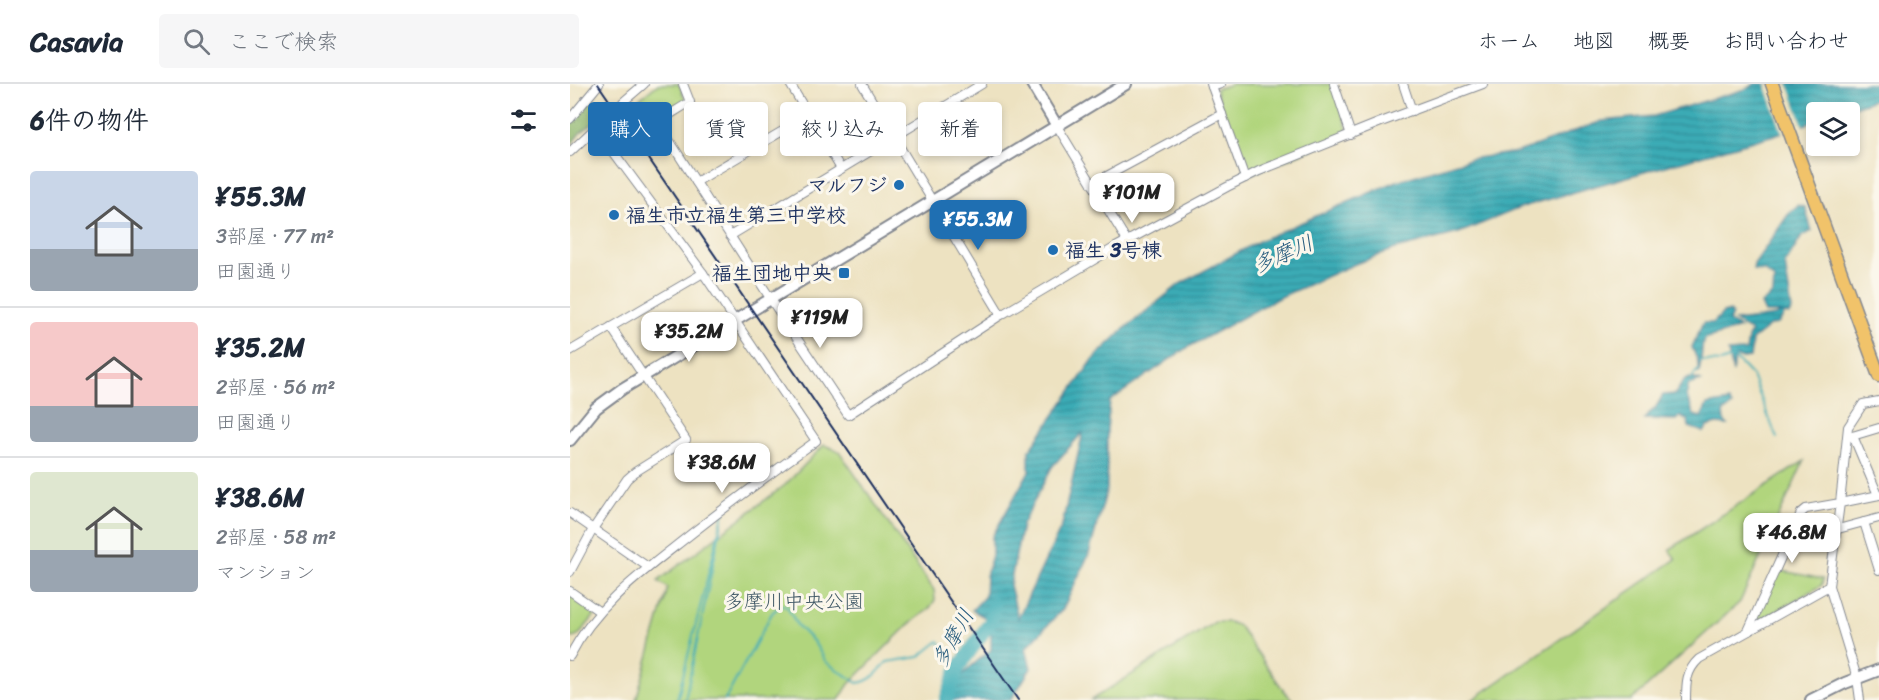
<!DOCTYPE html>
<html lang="ja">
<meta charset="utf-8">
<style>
body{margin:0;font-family:Sriracha,"Klee One",sans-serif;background:#f6f6f7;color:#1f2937;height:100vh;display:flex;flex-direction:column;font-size:22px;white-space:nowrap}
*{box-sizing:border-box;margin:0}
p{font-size:20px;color:#747a83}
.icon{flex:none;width:33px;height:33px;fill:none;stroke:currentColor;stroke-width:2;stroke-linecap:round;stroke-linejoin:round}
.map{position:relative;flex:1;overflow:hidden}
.drawer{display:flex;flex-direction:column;background:#fff;width:570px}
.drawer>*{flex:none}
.hud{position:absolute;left:18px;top:18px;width:570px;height:54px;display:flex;gap:12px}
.fabs{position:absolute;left:1236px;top:18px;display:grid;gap:12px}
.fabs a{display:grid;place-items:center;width:54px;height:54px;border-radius:6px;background:#fff;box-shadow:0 3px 9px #0003;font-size:30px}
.price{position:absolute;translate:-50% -51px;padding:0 14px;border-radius:12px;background:#fff;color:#222;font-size:20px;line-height:39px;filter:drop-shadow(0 2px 3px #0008)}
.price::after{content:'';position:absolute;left:50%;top:36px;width:18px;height:14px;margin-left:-9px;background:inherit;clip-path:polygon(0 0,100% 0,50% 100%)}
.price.active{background:#1f6fb2;color:#fff}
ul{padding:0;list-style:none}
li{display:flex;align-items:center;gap:18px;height:150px;padding:0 30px}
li+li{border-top:2px solid #e0e1e3}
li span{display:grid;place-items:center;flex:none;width:168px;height:120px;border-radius:6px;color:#555}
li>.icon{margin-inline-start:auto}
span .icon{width:72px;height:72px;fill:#fffc;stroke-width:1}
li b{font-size:26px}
h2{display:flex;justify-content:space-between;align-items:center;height:72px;padding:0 30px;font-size:26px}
.tag{padding:0 21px;border-radius:6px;background:#fff;box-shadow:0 3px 9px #0003;font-size:21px;line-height:54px}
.tag.active{background:#1f6fb2;color:#fff}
header{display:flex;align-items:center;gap:36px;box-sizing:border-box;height:84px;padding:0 30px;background:#fff;border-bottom:2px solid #e0e1e3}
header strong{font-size:28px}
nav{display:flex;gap:33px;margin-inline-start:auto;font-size:21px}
.search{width:420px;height:54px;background:#f6f6f7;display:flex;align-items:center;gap:15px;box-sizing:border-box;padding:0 21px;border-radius:6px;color:#747a83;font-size:22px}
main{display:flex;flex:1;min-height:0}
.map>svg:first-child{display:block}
.forest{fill:url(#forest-crowns);stroke:#547265;stroke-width:1.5}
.park{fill:#b1d57d;stroke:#66826e;stroke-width:1.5}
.water{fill:url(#water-rules);stroke:#2b6e8a;stroke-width:1.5;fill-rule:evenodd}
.pier{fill:#ede2c1}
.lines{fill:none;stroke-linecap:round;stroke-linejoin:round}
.stream{stroke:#3bacb6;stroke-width:2}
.river{stroke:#3bacb6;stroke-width:14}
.minor-tunnel{stroke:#c3bead;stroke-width:8;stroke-dasharray:8 4;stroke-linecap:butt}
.minor-casing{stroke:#848890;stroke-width:10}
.tertiary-casing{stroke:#848890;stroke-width:14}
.primary-casing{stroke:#848890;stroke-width:15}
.minor{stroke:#fff;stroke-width:8}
.tertiary{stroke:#fff;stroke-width:10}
.primary{stroke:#f1c36a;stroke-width:12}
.rail{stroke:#1b2f5e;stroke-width:2}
.poi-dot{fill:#1f6fb2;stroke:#fbf7ec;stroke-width:2}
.labels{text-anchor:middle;stroke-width:6;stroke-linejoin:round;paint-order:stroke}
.poi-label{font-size:20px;font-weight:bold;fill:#1b2f5e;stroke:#fbf7ec;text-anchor:end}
.park-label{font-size:20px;fill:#405866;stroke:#fbf7ec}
.water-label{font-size:21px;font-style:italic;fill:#265b7d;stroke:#fbf7ec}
</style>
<header>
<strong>Casavia</strong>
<div class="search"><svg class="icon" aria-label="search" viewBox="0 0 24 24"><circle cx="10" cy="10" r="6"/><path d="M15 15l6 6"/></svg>ここで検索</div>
<nav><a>ホーム</a><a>地図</a><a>概要</a><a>お問い合わせ</a></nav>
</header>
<main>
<section class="drawer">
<h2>6件の物件<svg class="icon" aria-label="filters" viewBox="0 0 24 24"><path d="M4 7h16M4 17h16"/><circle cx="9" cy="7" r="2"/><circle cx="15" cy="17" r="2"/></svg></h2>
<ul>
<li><span style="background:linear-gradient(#c9d6e8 65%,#9aa5b1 0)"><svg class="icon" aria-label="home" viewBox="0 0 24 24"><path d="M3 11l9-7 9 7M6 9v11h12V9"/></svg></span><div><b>¥55.3M</b><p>3部屋 · 77 m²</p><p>田園通り</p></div></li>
<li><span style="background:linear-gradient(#f6c9c9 70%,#9aa5b1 0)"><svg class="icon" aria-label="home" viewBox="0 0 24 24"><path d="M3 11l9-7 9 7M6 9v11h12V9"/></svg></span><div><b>¥35.2M</b><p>2部屋 · 56 m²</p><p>田園通り</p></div></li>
<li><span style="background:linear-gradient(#dfe7d0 65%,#9aa5b1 0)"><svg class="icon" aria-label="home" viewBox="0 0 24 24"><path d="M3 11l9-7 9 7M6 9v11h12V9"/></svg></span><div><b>¥38.6M</b><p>2部屋 · 58 m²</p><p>マンション</p></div></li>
</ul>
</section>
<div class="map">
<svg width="1309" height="616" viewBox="0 0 1309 616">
<defs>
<pattern id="forest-crowns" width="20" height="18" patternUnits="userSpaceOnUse" patternTransform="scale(1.5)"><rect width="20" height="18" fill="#8cb66c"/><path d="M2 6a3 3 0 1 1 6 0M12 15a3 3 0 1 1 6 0" fill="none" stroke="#72945c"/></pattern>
<pattern id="water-rules" width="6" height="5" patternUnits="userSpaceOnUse" patternTransform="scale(1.5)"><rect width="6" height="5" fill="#3bacb6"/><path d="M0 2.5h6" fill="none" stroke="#318c97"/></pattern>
</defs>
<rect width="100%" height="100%" fill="#fbf7ec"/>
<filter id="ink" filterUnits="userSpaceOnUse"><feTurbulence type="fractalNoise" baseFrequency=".0167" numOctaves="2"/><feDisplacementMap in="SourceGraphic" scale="12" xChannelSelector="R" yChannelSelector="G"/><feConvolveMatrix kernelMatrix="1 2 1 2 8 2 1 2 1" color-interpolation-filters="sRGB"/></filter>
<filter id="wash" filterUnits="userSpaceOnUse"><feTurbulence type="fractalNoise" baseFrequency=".008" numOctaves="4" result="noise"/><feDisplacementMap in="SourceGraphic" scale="24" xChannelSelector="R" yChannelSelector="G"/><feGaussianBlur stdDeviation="1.35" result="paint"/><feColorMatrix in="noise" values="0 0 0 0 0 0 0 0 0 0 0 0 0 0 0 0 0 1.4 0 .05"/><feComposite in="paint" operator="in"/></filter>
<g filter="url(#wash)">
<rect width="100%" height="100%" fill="#ede2c1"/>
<!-- forest -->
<path class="forest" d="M21,14L25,17L23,39L10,49L0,62V38Z"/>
<!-- park -->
<g class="park">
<path d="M88,0H109L117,20L83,41L67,17Z"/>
<path d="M662,0H763L779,50L677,92L645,5Z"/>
<path d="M254,361L269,367L364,506L365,516L359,525L337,542L279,600L269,616H66L98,504L88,497L215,401Z"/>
<path d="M1234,377L1170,518L1062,616H902L1106,475L1099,466Z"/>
<path d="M1208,486L1253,495L1252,501L1186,539L1183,536Z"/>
<path d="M0,509L26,526V530L8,552L3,554L0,553Z"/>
<path d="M645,538H659L669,542L714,607L723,616H521Z"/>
</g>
<!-- water -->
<g class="water">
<path d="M1185,0H1309V14L1271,28H1246V37L1204,51L952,123L889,149L825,165L785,180L708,214L615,265L540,317L537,346V405L519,470L493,525L456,564L461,584L441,616H376C385,594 403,580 421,566V537L402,526L415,512L416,492L422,471V453L459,387V367L525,273L554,245L610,200L691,156L827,97L900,75L948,68L1032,37L1084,32L1176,5ZM513,348L492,441L448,534L440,501L452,441L482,383Z"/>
<path d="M1228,121L1235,123L1242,147L1232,152L1215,180L1222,226L1219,231L1215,230L1208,240L1201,241L1182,256L1180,274L1173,275L1165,272L1163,289L1158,268L1176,267L1178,254L1181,248L1165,237L1205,232L1212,229H1195L1191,220L1203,210L1204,195L1195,187L1183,186L1184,180L1220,128Z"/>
<path d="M1160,227L1162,230L1159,238L1170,244L1134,255C1130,267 1133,278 1128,290V278L1122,263L1133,239H1143L1153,229Z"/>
<path d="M1122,294L1131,297L1118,301L1117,313L1124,331L1131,333L1137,321L1159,317L1162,322L1153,329L1154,337L1158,341L1146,340L1137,343L1134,348L1119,343L1118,337L1110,332L1106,336L1074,335L1086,323L1093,311L1105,310L1115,295Z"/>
</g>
<!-- pier -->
<path class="pier" d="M1195,0H1218L1234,44L1213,51Z"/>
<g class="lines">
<!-- stream -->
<g class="stream">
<path d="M1131,277L1151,278L1164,273L1182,292L1207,354"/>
<path d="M1122,294L1128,285"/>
<path d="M107,616L154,427"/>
<path d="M115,616L154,427"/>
<path d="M155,616L202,529L211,521L217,522L227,541L244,558L256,578L287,599C302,597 308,588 317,578L349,573L369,557L387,586"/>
</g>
<!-- river -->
<path class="river" d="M376,616L387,586L421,537L424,520"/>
</g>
</g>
<g filter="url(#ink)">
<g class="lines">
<!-- minor-tunnel -->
<path class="minor-tunnel" d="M38,32L53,18"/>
<defs>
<g id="minor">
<path d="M113,0L120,18L94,34L89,40L200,214L278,331L431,231L544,164L657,103L689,87L811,38L913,0"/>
<path d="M220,0L271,85"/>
<path d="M292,0L431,231"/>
<path d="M641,0L675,94"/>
<path d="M764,0L781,51"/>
<path d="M833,0L842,27"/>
<path d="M642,3L651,0"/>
<path d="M53,18L74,0"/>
<path d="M0,35L29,0"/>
<path d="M487,42L557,157"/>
<path d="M0,68L38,32"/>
<path d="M126,98L238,32"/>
<path d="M522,100L652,30"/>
<path d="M160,152L412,0"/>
<path d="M0,267L133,189"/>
<path d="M1283,352L1308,411"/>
<path d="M1279,353L1309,344"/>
<path d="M0,429L78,483"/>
<path d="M1309,434L1294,438L1309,486"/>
<path d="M1268,445L1294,438"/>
<path d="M0,488L23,445L57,395L65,388L116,356L41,243"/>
<path d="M1259,502L1287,594L1290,616"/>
<path d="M0,507L30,528"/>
<path d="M1178,547L1231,429L1236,425L1270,419L1278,343L1293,320L1309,317"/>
<path d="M0,572C26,520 77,485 121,450C162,418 204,387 246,357L133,189L25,43"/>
<path d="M1116,616C1116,599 1116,587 1129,575L1259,502L1270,419L1309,411"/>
</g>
<g id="tertiary">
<path d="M462,0L487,42"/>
<path d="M0,356L26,324L52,305L556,0"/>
<path d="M1241,616L1275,599L1309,586"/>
</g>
<path id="primary" d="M1202,0L1309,292"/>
</defs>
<!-- minor casing -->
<use href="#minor" class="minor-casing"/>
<!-- tertiary casing -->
<use href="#tertiary" class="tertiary-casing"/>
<!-- primary casing -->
<use href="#primary" class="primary-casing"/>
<!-- minor -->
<use href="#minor" class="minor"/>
<!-- tertiary -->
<use href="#tertiary" class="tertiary"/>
<!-- primary -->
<use href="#primary" class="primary"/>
<!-- rail -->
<path class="rail" d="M28,0L448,616"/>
</g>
</g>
<!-- markers -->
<g class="poi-dot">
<circle cx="329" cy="101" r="6"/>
<circle cx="44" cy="131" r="6"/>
<circle cx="483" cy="166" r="6"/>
<rect x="268" y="183" width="12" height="12" rx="3"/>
</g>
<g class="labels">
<!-- poi labels -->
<g class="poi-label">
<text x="317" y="108">マルフジ</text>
<text x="56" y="138" text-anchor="start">福生市立福生第三中学校</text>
<text x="495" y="173" text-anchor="start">福生 3号棟</text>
<text x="262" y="196">福生団地中央</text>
</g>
<!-- park labels -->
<g class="park-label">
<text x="224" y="524">多摩川中央公園</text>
</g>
<!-- water labels -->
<g class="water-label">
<text transform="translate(713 170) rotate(-23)" y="7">多摩川</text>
<text transform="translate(383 554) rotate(-61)" y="7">多摩川</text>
</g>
</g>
</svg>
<div class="fabs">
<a><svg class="icon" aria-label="layers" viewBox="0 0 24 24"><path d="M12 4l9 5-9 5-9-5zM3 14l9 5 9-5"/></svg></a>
</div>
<b class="price" style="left:562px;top:140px">¥101M</b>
<b class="price active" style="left:408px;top:167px">¥55.3M</b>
<b class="price" style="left:250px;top:265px">¥119M</b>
<b class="price" style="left:119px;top:279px">¥35.2M</b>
<b class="price" style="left:152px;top:410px">¥38.6M</b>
<b class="price" style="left:1222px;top:480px">¥46.8M</b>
<div class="hud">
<a class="tag active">購入</a>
<a class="tag">賃貸</a>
<a class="tag">絞り込み</a>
<a class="tag">新着</a>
</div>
</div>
</main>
